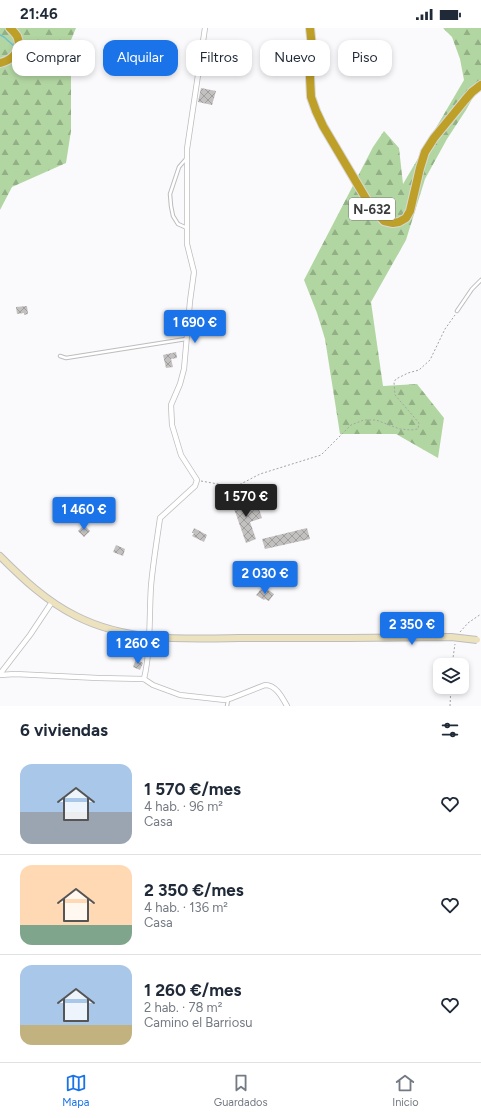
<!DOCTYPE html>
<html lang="es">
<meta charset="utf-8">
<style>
body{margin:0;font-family:Figtree,sans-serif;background:#f6f6f7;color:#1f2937;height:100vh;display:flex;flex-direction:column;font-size:15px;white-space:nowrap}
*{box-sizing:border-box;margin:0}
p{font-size:13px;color:#747a83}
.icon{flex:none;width:22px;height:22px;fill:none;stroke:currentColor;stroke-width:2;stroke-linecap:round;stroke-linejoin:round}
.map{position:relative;height:678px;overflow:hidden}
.side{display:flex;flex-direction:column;background:#fff;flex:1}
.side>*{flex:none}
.top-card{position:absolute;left:12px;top:12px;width:457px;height:36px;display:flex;gap:8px}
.fabs{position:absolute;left:433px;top:630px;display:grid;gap:8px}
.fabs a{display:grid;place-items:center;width:36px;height:36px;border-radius:8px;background:#fff;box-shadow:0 2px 6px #0003;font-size:20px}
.price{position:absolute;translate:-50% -34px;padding:0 9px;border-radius:4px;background:#1a73e8;color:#fff;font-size:13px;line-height:26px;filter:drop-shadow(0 1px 2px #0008)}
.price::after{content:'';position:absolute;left:50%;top:24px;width:12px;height:9px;margin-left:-6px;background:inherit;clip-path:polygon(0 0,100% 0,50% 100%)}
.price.selected{background:#222;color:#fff}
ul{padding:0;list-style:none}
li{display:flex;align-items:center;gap:12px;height:100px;padding:0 20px}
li+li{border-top:1px solid #e0e1e3}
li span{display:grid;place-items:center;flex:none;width:112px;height:80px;border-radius:12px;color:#555}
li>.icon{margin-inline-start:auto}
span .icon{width:48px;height:48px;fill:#fffc;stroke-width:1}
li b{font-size:17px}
h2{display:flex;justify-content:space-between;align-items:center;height:48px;padding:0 20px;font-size:17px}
.chip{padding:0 14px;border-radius:12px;background:#fff;box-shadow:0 2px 6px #0003;font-size:14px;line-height:36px}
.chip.selected{background:#1a73e8;color:#fff}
.status{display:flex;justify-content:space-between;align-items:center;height:28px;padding:0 20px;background:#fff;direction:ltr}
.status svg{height:11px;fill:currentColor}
.tab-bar{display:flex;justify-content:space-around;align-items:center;height:56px;border-top:1px solid #e0e1e3;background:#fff;font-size:11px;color:#747a83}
.tab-bar a{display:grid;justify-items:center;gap:2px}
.tab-bar .selected{color:#1a73e8}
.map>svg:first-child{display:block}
.forest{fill:url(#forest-firs)}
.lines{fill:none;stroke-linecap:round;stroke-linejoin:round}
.stream{stroke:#70bfce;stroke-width:1.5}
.building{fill:url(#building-cross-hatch)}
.lane-casing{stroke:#bdbdbf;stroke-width:4.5}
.street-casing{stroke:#bdbdbf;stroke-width:6}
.secondary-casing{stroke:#bdbdbf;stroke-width:8}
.highway-casing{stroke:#d8d8d8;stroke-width:10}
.path{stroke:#a4a4a6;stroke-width:1;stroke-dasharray:2 2;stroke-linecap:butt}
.lane{stroke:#fff;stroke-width:2.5}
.street{stroke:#fff;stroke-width:4.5}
.secondary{stroke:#ece2be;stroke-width:6}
.highway{stroke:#be9f28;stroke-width:8}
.secondary-bridge-casing{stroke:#bdbdbf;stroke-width:8;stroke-linecap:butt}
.secondary-bridge{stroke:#ece2be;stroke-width:6}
.labels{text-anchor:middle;stroke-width:3.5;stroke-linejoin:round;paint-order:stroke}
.shield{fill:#fff;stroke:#767677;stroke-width:1}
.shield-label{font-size:13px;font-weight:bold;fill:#3c3c3d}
</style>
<div class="status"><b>21:46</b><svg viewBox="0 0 49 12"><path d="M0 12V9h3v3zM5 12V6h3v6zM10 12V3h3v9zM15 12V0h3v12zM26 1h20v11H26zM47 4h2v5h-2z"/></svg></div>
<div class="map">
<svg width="481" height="678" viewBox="0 0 481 678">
<defs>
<pattern id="forest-firs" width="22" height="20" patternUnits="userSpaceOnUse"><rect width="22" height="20" fill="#b2d6a2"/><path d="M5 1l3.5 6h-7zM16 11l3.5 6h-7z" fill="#92af85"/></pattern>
<pattern id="building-cross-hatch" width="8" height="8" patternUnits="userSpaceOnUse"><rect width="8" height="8" fill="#c3c1c0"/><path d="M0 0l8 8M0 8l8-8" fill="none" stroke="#a09e9d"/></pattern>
</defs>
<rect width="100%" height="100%" fill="#fafafc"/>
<!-- forest -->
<g class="forest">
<path d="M0,0H76L71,12V103L66,135L12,159L0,182Z"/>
<path d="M443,0H481V55L466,82L447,111L425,151L406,212L371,274L383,358L417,356L444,390L438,430L396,406H340L325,311L317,285L304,252L373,119L384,103L399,120L403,156L464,52L460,31L452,9Z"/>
</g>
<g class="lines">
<!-- stream -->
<path class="stream" d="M0,7L4,9L15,19"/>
</g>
<!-- building -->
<g class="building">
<path d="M201,60L216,63L212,77L198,74Z"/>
<path d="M27,278L28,286L24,287V285L17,286L16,279Z"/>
<path d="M176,324L177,330L171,331L173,339L166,340L163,327Z"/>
<path d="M241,468L245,480L257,475L262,490L250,494L256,511L246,515L231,472Z"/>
<path d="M84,497L90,503L84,509L78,503Z"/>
<path d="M194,500L207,507L204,514L192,508L194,505H192Z"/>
<path d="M307,500L310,511L265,521L262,511Z"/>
<path d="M116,517L125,521L123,528L113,524Z"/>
<path d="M261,561L265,563L267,561L274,566L269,573L265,571L264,572L256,567Z"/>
<path d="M136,631L143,635L140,642L133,639Z"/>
</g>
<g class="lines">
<defs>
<g id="lane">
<path d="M186,131L179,139L170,166L171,178L173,188L178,196L187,200"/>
<path d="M457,283L472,261L481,252"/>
<path d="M60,328L66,330L186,311"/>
<path d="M227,678L228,672"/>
</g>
<g id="street">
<path d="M0,646L30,607L52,574"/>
<path d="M0,647L15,646L98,650L144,651L153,657L180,667L225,672L232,670L265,657C276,657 282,669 287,678"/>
<path d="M144,651C151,621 149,588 151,558C153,535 157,512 160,490L195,458L197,452L181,427L172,397L171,377L180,356L184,341L190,273L194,244L187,216V121L205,0"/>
</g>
<path id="secondary" d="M0,528C23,551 46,573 76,588C127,614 184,611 239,610C275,610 312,610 348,610"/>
<g id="highway">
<path d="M310,0L312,19L310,49L311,69L316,83L323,98L371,179L384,193L393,195L399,194L406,190L410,183L420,140L425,124L434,110L465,72L472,64L481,57"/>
<path d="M0,35C13,32 23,21 17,8C15,5 12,2 10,0"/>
</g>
</defs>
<!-- lane casing -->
<use href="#lane" class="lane-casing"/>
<!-- street casing -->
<use href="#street" class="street-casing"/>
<!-- secondary casing -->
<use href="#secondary" class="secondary-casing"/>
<!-- highway casing -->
<use href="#highway" class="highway-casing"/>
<!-- path -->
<g class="path">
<path d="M201,453L235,459L260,446L321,427L351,397L364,392H376L400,401L411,402L418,401L419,395L395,367L394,354L396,351L408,345L419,342L430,332L445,301L455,287"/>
<path d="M460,604L468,595L481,586"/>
<path d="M452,637L455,616"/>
<path d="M450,678L451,659"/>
</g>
<!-- lane -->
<use href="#lane" class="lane"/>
<!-- street -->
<use href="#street" class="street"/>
<!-- secondary -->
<use href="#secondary" class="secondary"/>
<!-- highway -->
<use href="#highway" class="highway"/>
<defs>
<path id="secondary-bridge" d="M348,610L451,609L477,612"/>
</defs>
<!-- secondary-bridge casing -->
<use href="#secondary-bridge" class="secondary-bridge-casing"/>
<!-- secondary-bridge -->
<use href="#secondary-bridge" class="secondary-bridge"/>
</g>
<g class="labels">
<!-- shield labels -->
<rect class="shield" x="349" y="170" width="46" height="22" rx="3"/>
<g class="shield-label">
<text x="372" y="186">N-632</text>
</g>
</g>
</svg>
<div class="fabs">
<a><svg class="icon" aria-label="layers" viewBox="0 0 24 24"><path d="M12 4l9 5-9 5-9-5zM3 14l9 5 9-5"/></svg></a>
</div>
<b class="price" style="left:195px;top:316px">1 690 €</b>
<b class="price selected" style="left:246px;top:490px">1 570 €</b>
<b class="price" style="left:84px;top:503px">1 460 €</b>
<b class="price" style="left:265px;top:567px">2 030 €</b>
<b class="price" style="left:412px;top:618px">2 350 €</b>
<b class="price" style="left:138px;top:637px">1 260 €</b>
<div class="top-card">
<a class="chip">Comprar</a>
<a class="chip selected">Alquilar</a>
<a class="chip">Filtros</a>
<a class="chip">Nuevo</a>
<a class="chip">Piso</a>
</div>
</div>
<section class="side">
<h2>6 viviendas<svg class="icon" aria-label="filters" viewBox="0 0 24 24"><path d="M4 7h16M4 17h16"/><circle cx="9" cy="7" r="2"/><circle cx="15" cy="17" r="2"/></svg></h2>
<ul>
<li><span style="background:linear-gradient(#a9c7e8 60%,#9aa5b1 0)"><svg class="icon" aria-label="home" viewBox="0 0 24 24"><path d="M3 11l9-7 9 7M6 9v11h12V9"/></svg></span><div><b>1 570 €/mes</b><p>4 hab. · 96 m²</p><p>Casa</p></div><svg class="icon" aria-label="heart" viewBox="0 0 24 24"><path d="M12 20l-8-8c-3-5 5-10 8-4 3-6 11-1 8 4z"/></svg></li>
<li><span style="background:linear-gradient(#ffd9b3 75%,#7fa58c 0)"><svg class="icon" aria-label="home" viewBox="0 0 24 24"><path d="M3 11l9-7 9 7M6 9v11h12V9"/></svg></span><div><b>2 350 €/mes</b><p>4 hab. · 136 m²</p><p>Casa</p></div><svg class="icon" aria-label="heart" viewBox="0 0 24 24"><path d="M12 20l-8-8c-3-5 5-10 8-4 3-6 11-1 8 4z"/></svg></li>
<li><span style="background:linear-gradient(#a9c7e8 75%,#c2b280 0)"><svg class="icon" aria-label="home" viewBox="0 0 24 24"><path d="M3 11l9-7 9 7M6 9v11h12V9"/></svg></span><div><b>1 260 €/mes</b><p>2 hab. · 78 m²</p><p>Camino el Barriosu</p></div><svg class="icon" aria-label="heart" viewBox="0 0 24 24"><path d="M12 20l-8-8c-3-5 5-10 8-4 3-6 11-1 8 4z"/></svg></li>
</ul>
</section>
<nav class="tab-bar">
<a class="selected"><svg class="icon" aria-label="map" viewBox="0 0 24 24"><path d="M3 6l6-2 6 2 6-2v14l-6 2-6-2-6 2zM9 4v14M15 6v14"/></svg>Mapa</a>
<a><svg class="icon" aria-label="saved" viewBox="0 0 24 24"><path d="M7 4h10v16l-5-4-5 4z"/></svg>Guardados</a>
<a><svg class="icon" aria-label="home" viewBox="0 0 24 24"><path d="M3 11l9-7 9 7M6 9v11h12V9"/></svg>Inicio</a>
</nav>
